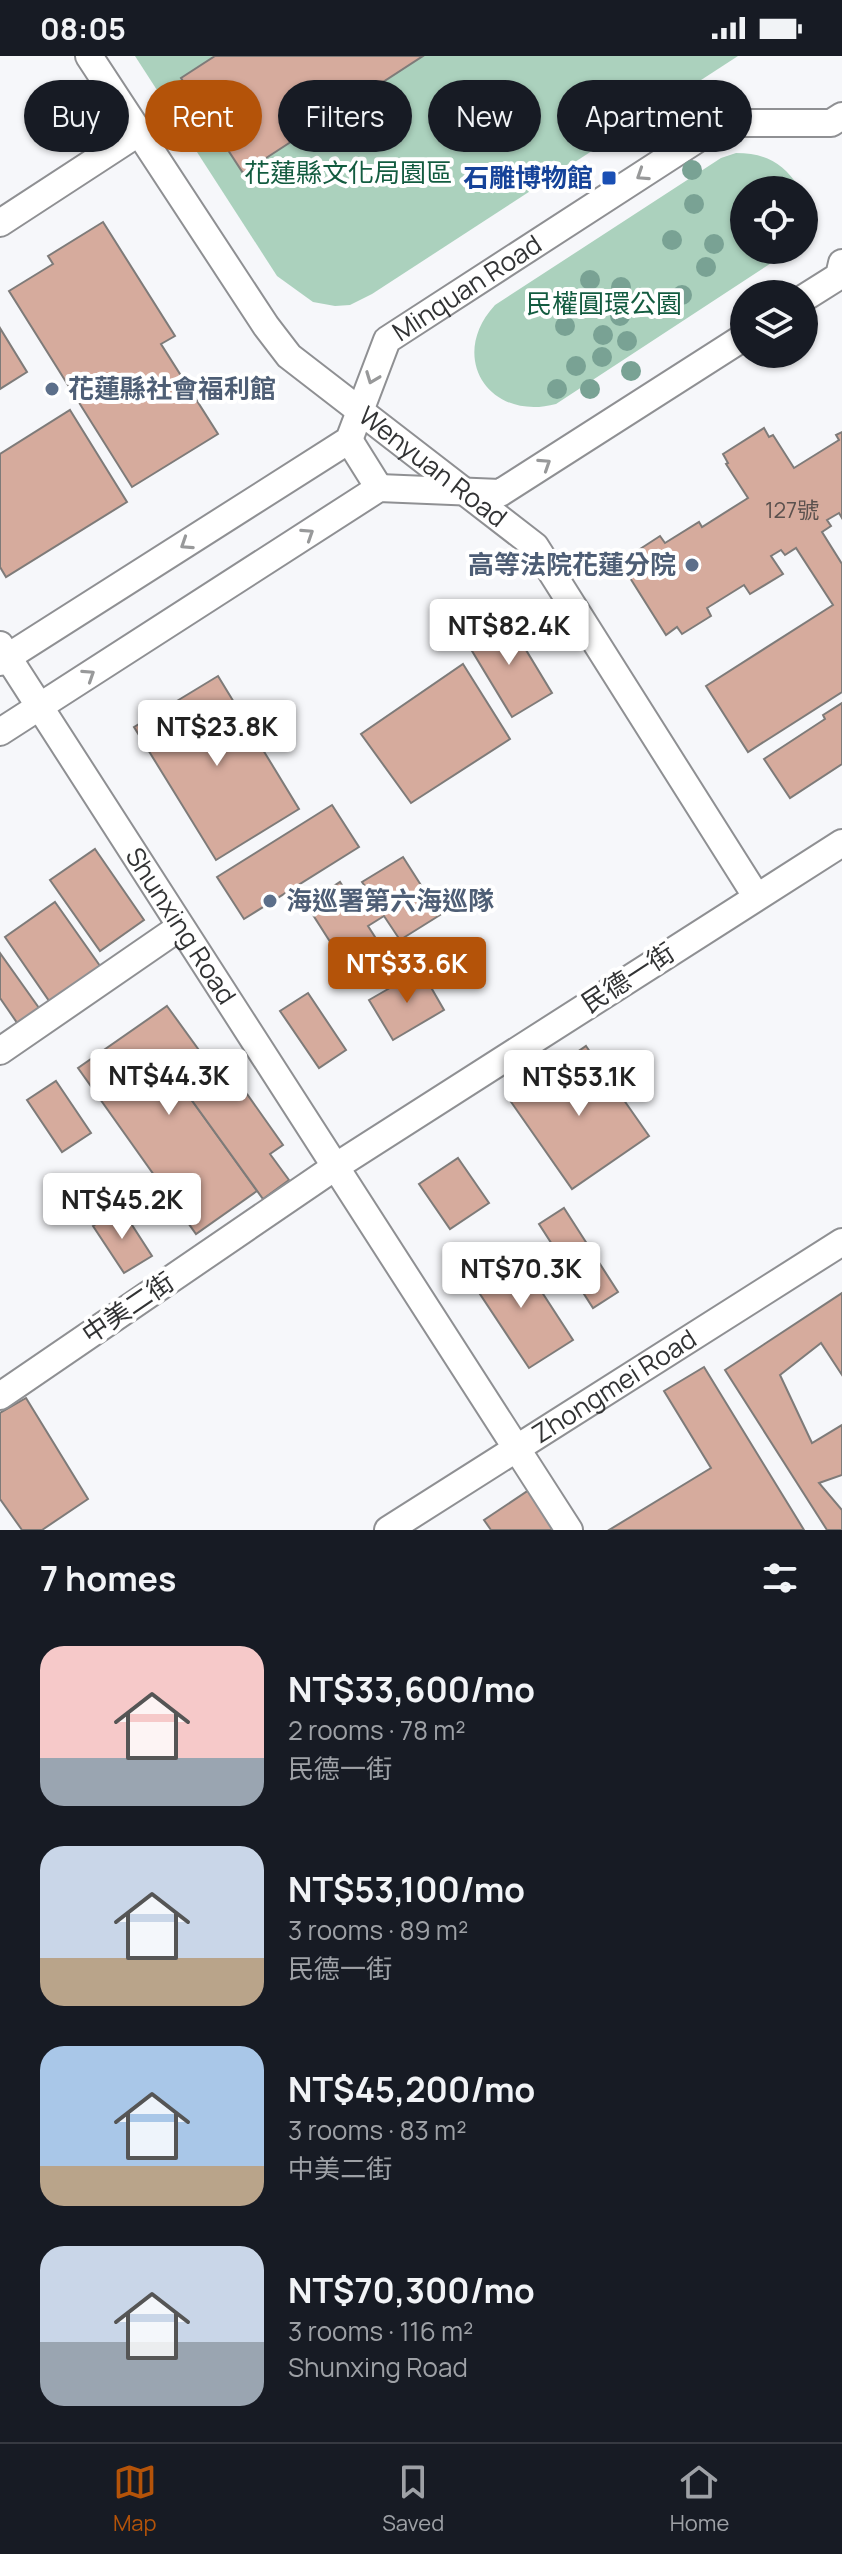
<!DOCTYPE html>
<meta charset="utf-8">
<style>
body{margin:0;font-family:Manrope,"Noto Sans TC",sans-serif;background:#242831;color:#f1f3f6;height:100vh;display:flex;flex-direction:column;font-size:30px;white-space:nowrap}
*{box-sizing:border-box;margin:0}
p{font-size:26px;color:#9ea1a6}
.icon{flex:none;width:44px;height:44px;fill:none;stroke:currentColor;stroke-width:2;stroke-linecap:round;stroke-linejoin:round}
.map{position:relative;height:1474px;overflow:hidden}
.drawer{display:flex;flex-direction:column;background:#171b24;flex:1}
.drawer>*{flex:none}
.guide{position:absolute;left:24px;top:24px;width:794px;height:72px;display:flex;gap:16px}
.tools{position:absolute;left:730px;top:120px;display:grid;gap:16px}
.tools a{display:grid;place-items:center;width:88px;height:88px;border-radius:50%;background:#171b24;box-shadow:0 2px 6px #0004;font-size:40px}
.price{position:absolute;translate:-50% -68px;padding:0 18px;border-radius:8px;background:#fff;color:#222;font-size:26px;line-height:52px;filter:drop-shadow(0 2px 4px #0008)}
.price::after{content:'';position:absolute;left:50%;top:48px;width:24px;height:18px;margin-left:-12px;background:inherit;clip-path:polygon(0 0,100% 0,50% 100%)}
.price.current{background:#b45309;color:#fff}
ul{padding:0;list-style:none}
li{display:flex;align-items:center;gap:24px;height:200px;padding:0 40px}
li span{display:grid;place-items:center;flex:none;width:224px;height:160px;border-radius:24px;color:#555}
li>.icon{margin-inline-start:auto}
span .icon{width:96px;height:96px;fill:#fffc;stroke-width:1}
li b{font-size:34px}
h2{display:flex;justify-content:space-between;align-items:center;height:96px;padding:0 40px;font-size:34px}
.pill{padding:0 28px;border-radius:36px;background:#171b24;box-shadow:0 2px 6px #0004;font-size:28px;line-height:72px}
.pill.current{background:#b45309;color:#fff}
.status{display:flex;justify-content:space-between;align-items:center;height:56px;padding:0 40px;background:#171b24;direction:ltr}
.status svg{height:22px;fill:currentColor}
.tabs{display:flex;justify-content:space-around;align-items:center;height:112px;border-top:2px solid #363941;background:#171b24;font-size:22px;color:#9ea1a6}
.tabs a{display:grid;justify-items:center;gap:4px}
.tabs .current{color:#b45309}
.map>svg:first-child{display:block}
.green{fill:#abd1bd}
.building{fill:#d6ab9d;stroke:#7e7b79;stroke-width:2}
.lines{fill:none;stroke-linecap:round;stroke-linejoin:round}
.minor-casing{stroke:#8f9093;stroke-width:30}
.minor{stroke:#fff;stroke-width:26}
.tree{fill:#79a294}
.oneway{stroke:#98999a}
.transit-dot{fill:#1a4fb4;stroke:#fff;stroke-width:3}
.service-dot{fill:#5c6f8a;stroke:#fff;stroke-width:3}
.labels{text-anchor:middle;stroke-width:8;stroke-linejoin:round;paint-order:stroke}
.number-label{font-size:22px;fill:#5b514e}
.park-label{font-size:26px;fill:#135c40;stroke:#fff}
.transit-label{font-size:26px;font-weight:bold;fill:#164399;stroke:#fff;text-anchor:end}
.street-label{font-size:26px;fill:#323334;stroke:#fff}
.service-label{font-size:26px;font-weight:bold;fill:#4e5e75;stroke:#fff;text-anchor:start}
</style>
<div class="status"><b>08:05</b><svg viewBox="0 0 49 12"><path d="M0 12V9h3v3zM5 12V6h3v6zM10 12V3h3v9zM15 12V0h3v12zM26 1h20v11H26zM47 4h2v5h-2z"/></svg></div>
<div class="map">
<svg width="842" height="1474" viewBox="0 0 842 1474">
<rect width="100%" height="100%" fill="#f6f7fa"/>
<!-- green -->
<g class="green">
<path d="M135,0H738L372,238L350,249L335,250L313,246L277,220Z"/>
<path d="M736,97C765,97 783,107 799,131L800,134H744V194H789L782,200L556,348C489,366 447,301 495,249L721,102Z"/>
</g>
<!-- building -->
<g class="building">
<path d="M215,0H423L243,117L181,22Z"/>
<path d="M103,166L175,280L161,288L218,378L132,431L9,235L53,208L48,200Z"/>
<path d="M0,272L27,316L0,333Z"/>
<path d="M70,354L127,446L6,521L0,511V398Z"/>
<path d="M764,372L769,381L773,379L794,412L839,384L836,379L842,376V462L839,457L827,464L831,470L822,476L842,508V636L748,696L706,630L833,549L796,492L785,499L781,494L771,500L783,518L750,538L744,529L707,552L711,560L682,578L677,571L666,579L620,506L660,480L665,487L699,466L702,471L748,442L726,408L728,407L723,398Z"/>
<path d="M506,561L552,637L512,661L466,585Z"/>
<path d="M463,608L510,683L411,747L361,678Z"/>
<path d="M218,620L299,753L216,804L134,671Z"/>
<path d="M842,647V708L790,742L764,703L825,663L823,659Z"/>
<path d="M332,749L359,791L244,863L217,821Z"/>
<path d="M95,793L144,864L100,895L50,824Z"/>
<path d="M403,801L440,859L400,884L384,860L368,870L393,909L359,931L306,848L340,826L351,843L367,833L362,826Z"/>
<path d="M55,846L105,917L54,952L5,881Z"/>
<path d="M0,897L44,959L22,974L0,942Z"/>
<path d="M421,914L444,954L393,984L369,944Z"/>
<path d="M308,937L346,994L319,1012L280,955Z"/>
<path d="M167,950L217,1019L188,1039L257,1135L196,1178L78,1012Z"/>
<path d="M586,990L649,1080L572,1133L509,1043Z"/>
<path d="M228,1011L283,1089L270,1098L289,1124L263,1143L188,1039Z"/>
<path d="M56,1025L91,1077L62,1096L27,1044Z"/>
<path d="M458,1102L489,1147L450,1173L419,1128Z"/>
<path d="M121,1152L152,1200L124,1217L93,1170Z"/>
<path d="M564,1152L618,1236L593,1252L539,1168Z"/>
<path d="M498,1200L508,1216L523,1207L573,1284L529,1312L468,1220Z"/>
<path d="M842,1237V1319L821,1287L780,1319L812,1387L842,1369V1419L819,1427L842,1454V1474H827L725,1314Z"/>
<path d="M704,1311L804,1474H609L711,1412L664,1335Z"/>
<path d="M26,1342L88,1443L42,1474H22L0,1443V1357Z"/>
<path d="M529,1434L555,1474H491L484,1464Z"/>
</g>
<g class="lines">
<defs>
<g id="minor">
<path id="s1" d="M89,0L266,270L289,300L535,490L756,840"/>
<path d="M0,167L138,77"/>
<path d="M804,242L839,220L842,207"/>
<path d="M349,384L379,432"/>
<path id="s2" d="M0,589L569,1474"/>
<path id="s3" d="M0,606L349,384L387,284L722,67H831L842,60"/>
<path d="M0,676L379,432L500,437L744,281"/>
<path d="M0,995L180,871"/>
<path d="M0,1340L335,1111L842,787"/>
<path id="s4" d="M388,1474L842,1186"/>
</g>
</defs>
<!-- minor casing -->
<use href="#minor" class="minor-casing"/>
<!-- minor -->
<use href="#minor" class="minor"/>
</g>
<!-- trees -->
<g class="tree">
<circle cx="692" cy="114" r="10"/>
<circle cx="694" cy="148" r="10"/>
<circle cx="672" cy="184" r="10"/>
<circle cx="714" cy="188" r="10"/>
<circle cx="706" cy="211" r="10"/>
<circle cx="590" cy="224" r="10"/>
<circle cx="621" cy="231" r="10"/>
<circle cx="682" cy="239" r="10"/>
<circle cx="644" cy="242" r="10"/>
<circle cx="574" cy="246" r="10"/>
<circle cx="545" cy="252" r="10"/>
<circle cx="620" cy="260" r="10"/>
<circle cx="565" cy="270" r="10"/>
<circle cx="603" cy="279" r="10"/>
<circle cx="627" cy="285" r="10"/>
<circle cx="602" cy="301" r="10"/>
<circle cx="576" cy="310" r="10"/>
<circle cx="631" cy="315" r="10"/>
<circle cx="557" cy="333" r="10"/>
<circle cx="590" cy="333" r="10"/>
</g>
<!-- one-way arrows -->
<defs><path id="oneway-chevron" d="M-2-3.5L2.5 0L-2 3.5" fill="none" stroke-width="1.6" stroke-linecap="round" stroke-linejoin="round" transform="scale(2)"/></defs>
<g class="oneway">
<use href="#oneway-chevron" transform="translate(642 119) rotate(147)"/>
<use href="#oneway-chevron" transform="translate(372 322) rotate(111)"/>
<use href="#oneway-chevron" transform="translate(545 408) rotate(-33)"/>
<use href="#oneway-chevron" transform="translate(308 478) rotate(-33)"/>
<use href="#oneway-chevron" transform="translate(186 488) rotate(147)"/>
<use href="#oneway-chevron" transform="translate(89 619) rotate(-33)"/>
</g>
<!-- markers -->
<rect class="transit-dot" x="601" y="114" width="16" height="16" rx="4"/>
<g class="service-dot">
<circle cx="52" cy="333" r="8"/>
<circle cx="692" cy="509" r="8"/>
<circle cx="270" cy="845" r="8"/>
</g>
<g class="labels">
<!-- number labels -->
<g class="number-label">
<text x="792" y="462">127號</text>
</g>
<!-- park labels -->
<g class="park-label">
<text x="348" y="126">花蓮縣文化局園區</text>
<text x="604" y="257">民權圓環公園</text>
</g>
<!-- transit labels -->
<g class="transit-label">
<text x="593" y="131">石雕博物館</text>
</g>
<!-- street labels -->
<g class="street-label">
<text dy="9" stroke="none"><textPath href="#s3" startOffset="616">Minquan Road</textPath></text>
<text dy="9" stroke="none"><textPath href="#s1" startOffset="542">Wenyuan Road</textPath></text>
<text dy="9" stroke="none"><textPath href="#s2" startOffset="334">Shunxing Road</textPath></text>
<text transform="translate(628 922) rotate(-33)" y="9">民德一街</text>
<text transform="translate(128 1252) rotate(-34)" y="9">中美二街</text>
<text dy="9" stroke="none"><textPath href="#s4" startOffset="268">Zhongmei Road</textPath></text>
</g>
<!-- service labels -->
<g class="service-label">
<text x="68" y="342">花蓮縣社會福利館</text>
<text x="676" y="518" text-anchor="end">高等法院花蓮分院</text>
<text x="286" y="854">海巡署第六海巡隊</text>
</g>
</g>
</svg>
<div class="tools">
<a><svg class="icon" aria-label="locate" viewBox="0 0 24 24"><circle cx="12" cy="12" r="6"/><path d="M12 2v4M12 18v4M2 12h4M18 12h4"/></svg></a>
<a><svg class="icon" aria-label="layers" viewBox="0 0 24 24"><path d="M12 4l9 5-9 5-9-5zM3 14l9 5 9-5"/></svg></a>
</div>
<b class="price" style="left:509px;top:611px">NT$82.4K</b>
<b class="price" style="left:217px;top:712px">NT$23.8K</b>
<b class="price current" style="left:407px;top:949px">NT$33.6K</b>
<b class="price" style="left:169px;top:1061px">NT$44.3K</b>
<b class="price" style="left:579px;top:1062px">NT$53.1K</b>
<b class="price" style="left:122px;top:1185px">NT$45.2K</b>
<b class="price" style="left:521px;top:1254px">NT$70.3K</b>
<div class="guide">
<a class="pill">Buy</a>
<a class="pill current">Rent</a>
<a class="pill">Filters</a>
<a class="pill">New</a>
<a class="pill">Apartment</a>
</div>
</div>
<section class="drawer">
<h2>7 homes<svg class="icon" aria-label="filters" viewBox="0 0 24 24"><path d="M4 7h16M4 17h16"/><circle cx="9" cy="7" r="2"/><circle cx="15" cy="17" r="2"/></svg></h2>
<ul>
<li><span style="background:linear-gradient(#f6c9c9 70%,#9aa5b1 0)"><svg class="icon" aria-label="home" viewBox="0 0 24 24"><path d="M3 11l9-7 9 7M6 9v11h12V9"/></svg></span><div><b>NT$33,600/mo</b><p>2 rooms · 78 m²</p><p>民德一街</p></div></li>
<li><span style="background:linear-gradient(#c9d6e8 70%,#b9a48a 0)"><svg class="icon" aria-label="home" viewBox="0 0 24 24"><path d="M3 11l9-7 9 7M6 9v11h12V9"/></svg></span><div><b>NT$53,100/mo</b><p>3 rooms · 89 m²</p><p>民德一街</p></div></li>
<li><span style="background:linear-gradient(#a9c7e8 75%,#b9a48a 0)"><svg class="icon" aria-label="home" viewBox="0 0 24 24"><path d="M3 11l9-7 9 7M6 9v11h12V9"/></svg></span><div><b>NT$45,200/mo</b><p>3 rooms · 83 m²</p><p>中美二街</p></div></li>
<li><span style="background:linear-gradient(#c9d6e8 60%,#9aa5b1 0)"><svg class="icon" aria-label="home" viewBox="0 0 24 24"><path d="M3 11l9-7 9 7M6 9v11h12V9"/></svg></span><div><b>NT$70,300/mo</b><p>3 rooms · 116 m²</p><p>Shunxing Road</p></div></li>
</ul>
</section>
<nav class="tabs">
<a class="current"><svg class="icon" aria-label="map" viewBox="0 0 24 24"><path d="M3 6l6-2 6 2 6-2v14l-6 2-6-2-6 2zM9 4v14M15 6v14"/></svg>Map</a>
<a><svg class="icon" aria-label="saved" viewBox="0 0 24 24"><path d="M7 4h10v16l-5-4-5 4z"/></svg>Saved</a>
<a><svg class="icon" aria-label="home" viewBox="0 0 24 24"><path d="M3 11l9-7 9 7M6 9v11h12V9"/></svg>Home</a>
</nav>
